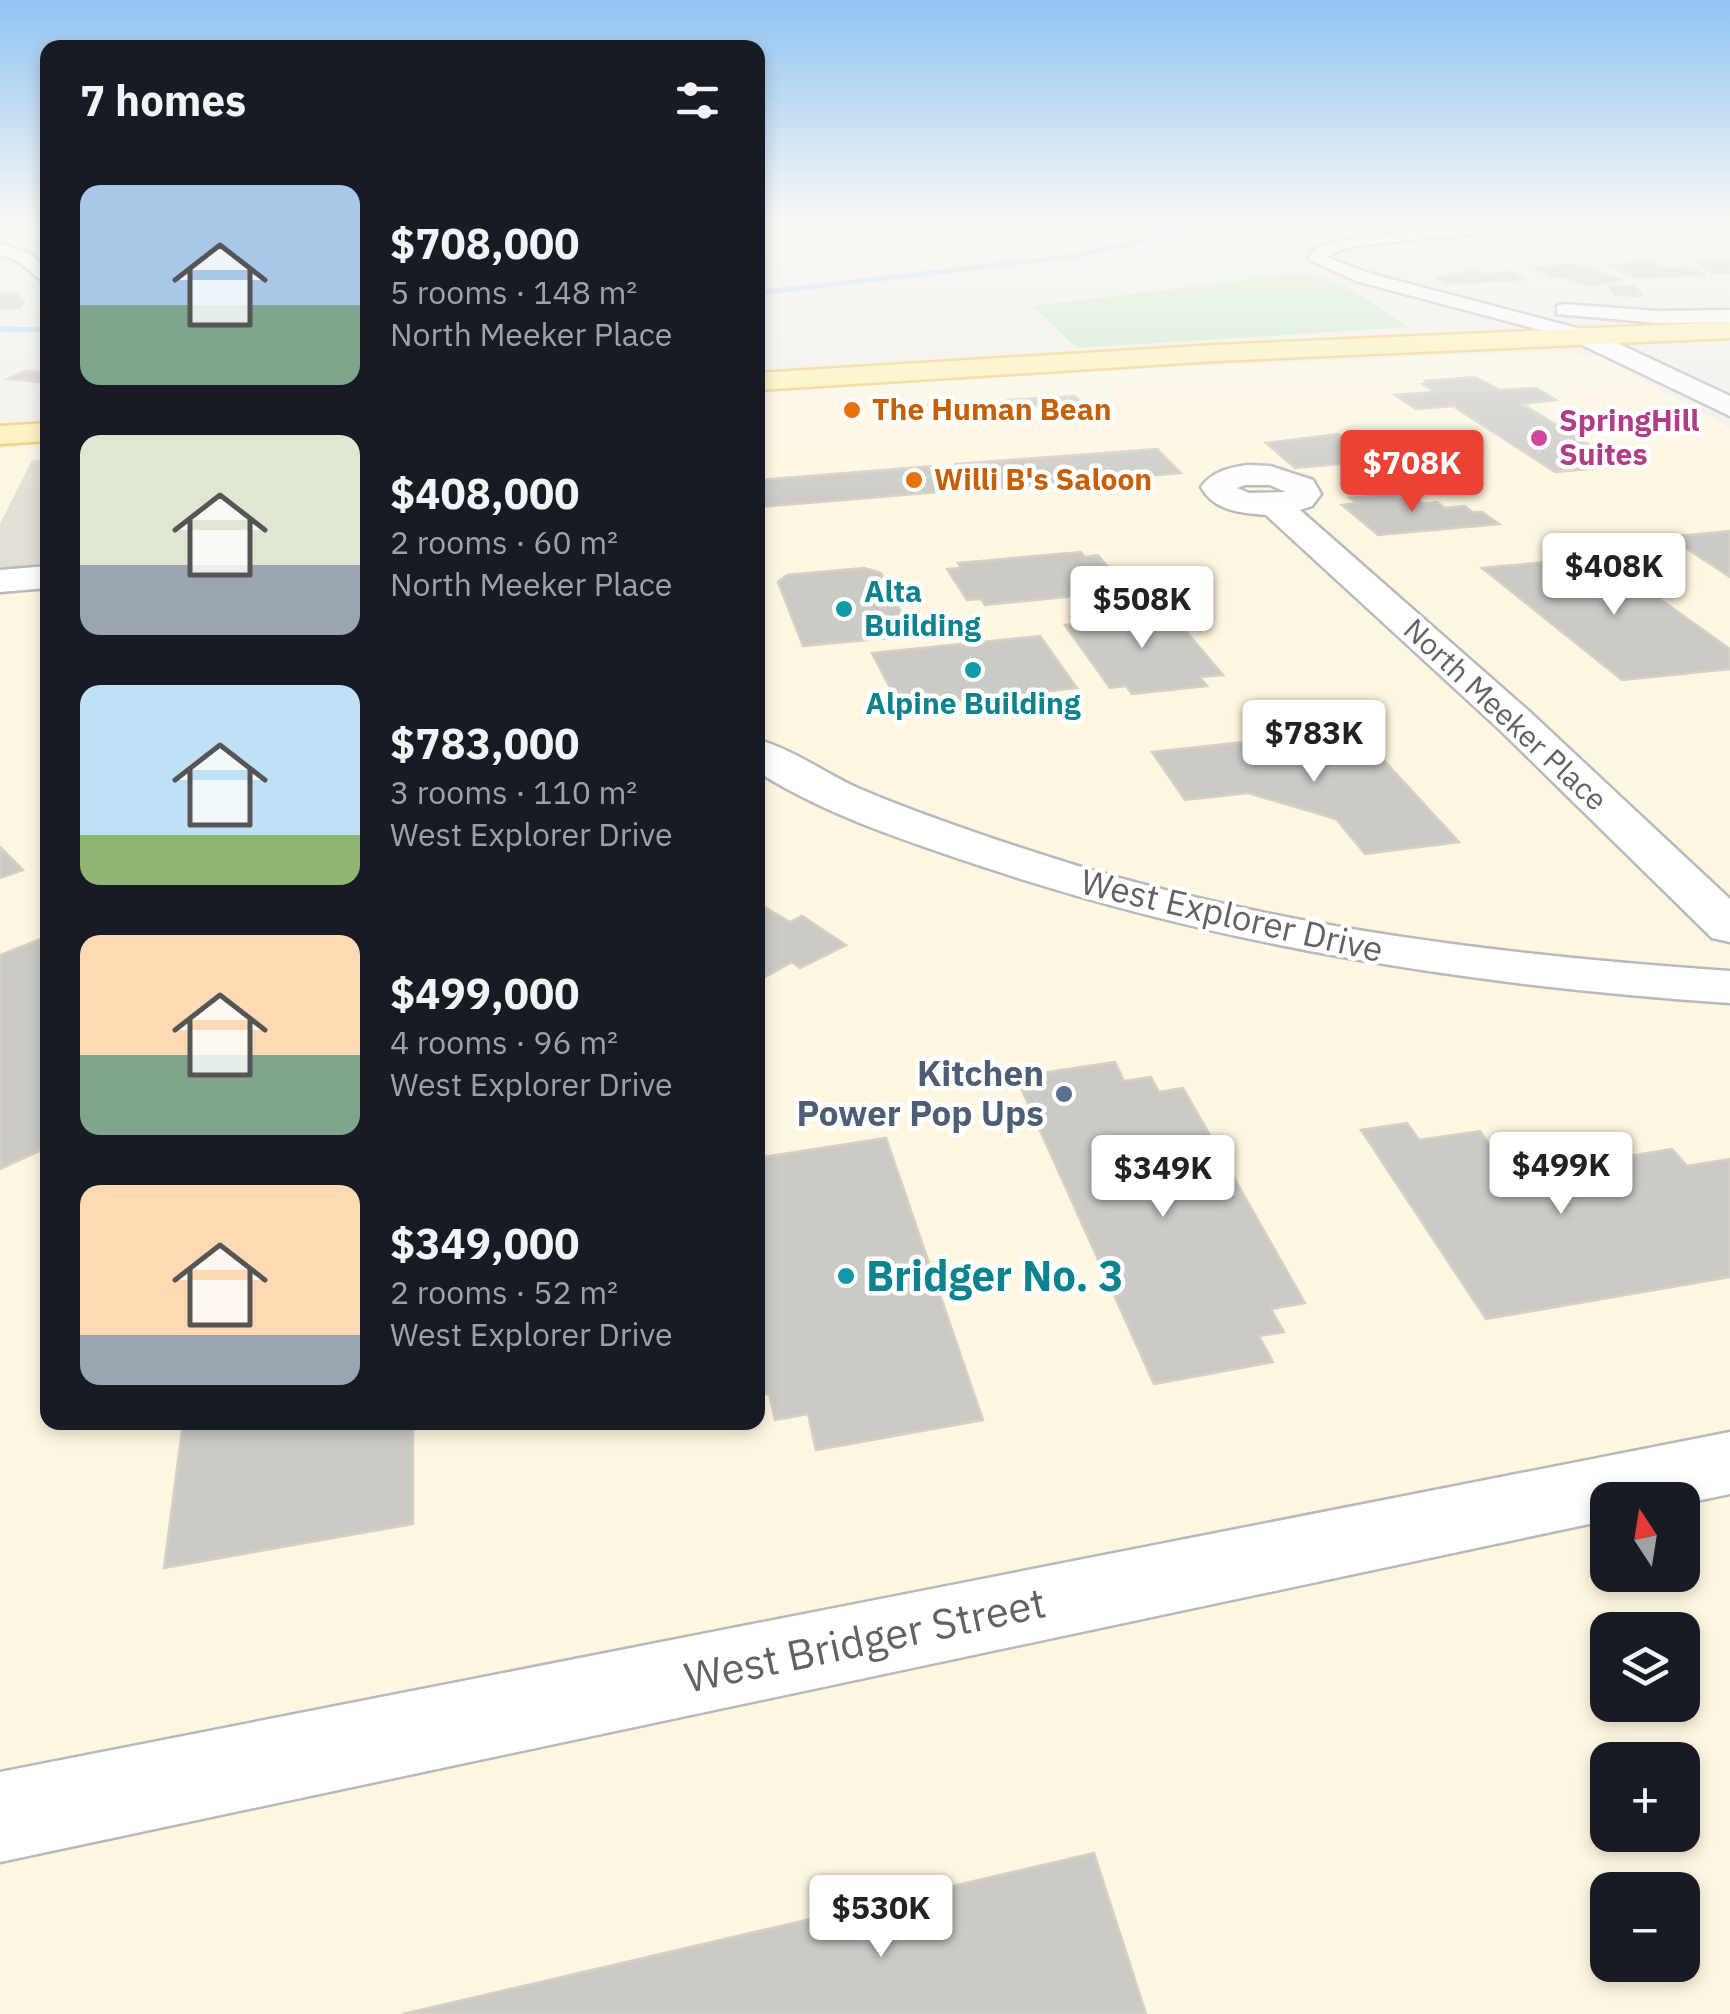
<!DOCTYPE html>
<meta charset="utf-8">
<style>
body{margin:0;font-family:"IBM Plex Sans",sans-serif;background:#20242c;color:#f1f3f6;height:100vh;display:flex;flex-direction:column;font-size:38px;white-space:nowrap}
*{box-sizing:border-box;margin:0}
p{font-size:32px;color:#9ea1a6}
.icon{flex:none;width:55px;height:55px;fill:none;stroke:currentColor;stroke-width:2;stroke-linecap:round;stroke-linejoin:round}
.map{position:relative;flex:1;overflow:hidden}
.side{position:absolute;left:40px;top:40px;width:725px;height:1390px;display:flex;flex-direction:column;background:#171b24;border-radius:20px;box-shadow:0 5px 15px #0003}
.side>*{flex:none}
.needle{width:65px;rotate:348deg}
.tools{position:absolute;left:1590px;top:1482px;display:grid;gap:20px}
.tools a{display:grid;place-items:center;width:110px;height:110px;border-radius:20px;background:#171b24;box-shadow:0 5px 15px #0003;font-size:50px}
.price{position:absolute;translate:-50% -85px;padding:0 22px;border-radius:10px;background:#fff;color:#222;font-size:32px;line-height:65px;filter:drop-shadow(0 2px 5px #0008)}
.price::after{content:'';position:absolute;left:50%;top:60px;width:30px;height:22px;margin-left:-15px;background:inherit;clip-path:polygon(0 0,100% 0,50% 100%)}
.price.selected{background:#ea4335;color:#fff}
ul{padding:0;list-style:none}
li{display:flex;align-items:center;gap:30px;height:250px;padding:0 40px}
li span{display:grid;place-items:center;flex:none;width:280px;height:200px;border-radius:20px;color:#555}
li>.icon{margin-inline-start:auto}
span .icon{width:120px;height:120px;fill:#fffc;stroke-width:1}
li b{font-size:42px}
h2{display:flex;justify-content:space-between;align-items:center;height:120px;padding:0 40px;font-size:42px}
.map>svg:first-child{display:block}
.commercial{fill:#fef7e0;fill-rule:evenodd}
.education{fill:#e1ded6}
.green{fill:#c5e8c5}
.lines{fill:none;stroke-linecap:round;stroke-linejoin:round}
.stream{stroke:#aadaff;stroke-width:5}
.building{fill:#cccac5;stroke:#d6d1c6;stroke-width:2.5}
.street-casing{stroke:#b5b8bc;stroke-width:5}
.secondary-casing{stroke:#b6babf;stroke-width:5}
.primary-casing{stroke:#f2c960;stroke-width:5}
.street{fill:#fff;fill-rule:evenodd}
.secondary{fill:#fff;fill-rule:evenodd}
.primary{fill:#fff2af;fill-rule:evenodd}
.food-dot{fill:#e8710a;stroke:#fff;stroke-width:4}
.hotel-dot{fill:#d1479c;stroke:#fff;stroke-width:4}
.culture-dot{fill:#0f9aa8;stroke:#fff;stroke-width:4}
.service-dot{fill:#5c6f8a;stroke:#fff;stroke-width:4}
.labels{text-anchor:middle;stroke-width:9;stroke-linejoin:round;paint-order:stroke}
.far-food-label{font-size:30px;font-weight:bold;fill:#c56008;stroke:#fff;text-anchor:start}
.far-hotel-label{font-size:30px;font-weight:bold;fill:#b23c85;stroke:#fff;text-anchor:start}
.far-culture-label{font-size:30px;font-weight:bold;fill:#0d838f;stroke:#fff;text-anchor:start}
.far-street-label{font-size:30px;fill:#5f6368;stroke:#fff}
.street-label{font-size:35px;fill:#5f6368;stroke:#fff}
.service-label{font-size:35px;font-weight:bold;fill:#4e5e75;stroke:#fff;text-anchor:end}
.near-culture-label{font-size:42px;font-weight:bold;fill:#0d838f;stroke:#fff;text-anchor:start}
.near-street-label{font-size:42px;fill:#5f6368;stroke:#fff}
</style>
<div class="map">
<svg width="1730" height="2014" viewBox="0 0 1730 2014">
<rect width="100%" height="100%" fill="#f1efe8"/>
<!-- commercial -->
<g class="commercial">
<path d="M1552,351L1602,357L1730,428V2014H0V569L47,565L48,1422H758V393L1154,368ZM1608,1500H1682V1575H1608ZM1608,1630H1682V1705H1608ZM1608,1760H1682V1835H1608ZM1608,1890H1682V1965H1608Z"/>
<path d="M47,444V459L32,460L0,524V448Z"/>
</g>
<!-- education -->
<path class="education" d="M47,459V565L0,569V524L32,460Z"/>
<!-- green -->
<path class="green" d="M1292,274C1337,273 1371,304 1409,327L1077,348L1033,306Z"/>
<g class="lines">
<!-- stream -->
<g class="stream">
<path d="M758,293L1075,256L1182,232L1258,226"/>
<path d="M0,329L48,330"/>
</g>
</g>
<!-- building -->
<g class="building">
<path d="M1649,262L1665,269L1686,267L1706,275L1637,278L1608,266Z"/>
<path d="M1697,263H1730V273H1712Z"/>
<path d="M1569,264L1586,267L1622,280L1591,286L1564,277H1552L1534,268Z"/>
<path d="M1475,271L1481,274L1512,272L1526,279L1448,284L1436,277Z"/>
<path d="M1609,286L1636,287L1642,296L1615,295Z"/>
<path d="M17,293L16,296H21L18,301H24L20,308L0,309V294Z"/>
<path d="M25,371L48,373V383L8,379Z"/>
<path d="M1475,377L1500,390L1536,388L1556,400L1522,404L1624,466L1555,472L1453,406L1416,409L1395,395L1435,392L1423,384L1429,383L1426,381Z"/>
<path d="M1075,396L1093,415L1070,417L1058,404L1013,407L1007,400Z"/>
<path d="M1338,434L1373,461L1295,468L1266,443Z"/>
<path d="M1157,449L1181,473L974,490L956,464Z"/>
<path d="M933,466L952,491L758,507V480Z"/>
<path d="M1394,494L1401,499L1415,498L1423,504L1437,502L1445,508L1465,506L1472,512H1482L1499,524L1378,535L1342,505L1357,503L1350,498Z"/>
<path d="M1730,531V577L1669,537Z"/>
<path d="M1081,552L1085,557L1098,555L1123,585L1109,586L1114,592L985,605L981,599L967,600L947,569L961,568L958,563Z"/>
<path d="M1601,557L1730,649V669L1622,680L1482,568Z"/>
<path d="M864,568L881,573L913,636L803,646L778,582L787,575Z"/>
<path d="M1155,609L1161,616L1172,615L1223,675L1200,677L1207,686L1132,694L1126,686L1110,688L1065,625L1077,624L1071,617Z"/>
<path d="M1040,636L1077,688L900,707L872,653Z"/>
<path d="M1356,730L1459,842L1365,854L1336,819L1248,793L1185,800L1152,752Z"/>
<path d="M0,847L23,870L0,878Z"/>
<path d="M758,903L790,922L802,916L846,945L800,968L792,962L758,981Z"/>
<path d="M48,936V1147L0,1169V955Z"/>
<path d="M1115,1062L1124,1081L1151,1077L1159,1092L1183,1088L1305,1303L1271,1309L1284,1332L1259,1336L1273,1362L1154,1384L1016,1077Z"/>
<path d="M1407,1123L1419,1140L1480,1131L1490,1145L1547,1136L1557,1150L1610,1141L1623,1157L1672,1149L1687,1166L1730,1159V1277L1486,1319L1361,1130Z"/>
<path d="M886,1138L983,1420L816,1450L808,1414L775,1420L769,1394L758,1395V1158Z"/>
<path d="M183,1422H413V1524L164,1568Z"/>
<path d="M1094,1853L1146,2014H403Z"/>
</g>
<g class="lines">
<defs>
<g id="street">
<path d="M1459,226H1730V232C1620,231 1510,228 1401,241C1378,244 1346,244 1327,257L1368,273L1592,332V340L1585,342L1356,281L1308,259L1315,248L1332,242Z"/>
<path d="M0,243L31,254L48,271V286L19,262L0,254Z"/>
<path d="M1564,304L1657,311L1730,310V322L1657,323L1557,314V306Z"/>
</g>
<g id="secondary">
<path d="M1585,328L1730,396V416L1576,342L1572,336Z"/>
<path d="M1247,465L1270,466L1313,480L1321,494L1312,506L1300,510L1531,713L1730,899V942L1712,938L1501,731L1266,515C1241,513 1214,511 1201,487C1213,471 1229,468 1247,465ZM1245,485H1270L1286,492L1249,493L1237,488Z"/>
<path d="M48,566V588L0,592V570Z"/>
<path d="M758,740C793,749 826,774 860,789C932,819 1007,844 1081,867C1292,930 1511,956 1730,971V1003C1477,986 1229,948 987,868C909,842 828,816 758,772Z"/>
<path d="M1730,1432V1494L1682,1504V1500H1608V1520L0,1862V1772Z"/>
</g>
<g id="primary">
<path d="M1730,322V338L1216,361L758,390V373L1216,345Z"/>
<path d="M48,423V441L0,444V426Z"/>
</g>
</defs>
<!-- street casing -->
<use href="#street" class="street-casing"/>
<!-- secondary casing -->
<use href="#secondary" class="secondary-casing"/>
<!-- primary casing -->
<use href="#primary" class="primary-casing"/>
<!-- street -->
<use href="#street" class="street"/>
<!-- secondary -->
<use href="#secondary" class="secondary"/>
<!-- primary -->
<use href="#primary" class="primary"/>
</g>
<!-- sky -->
<linearGradient id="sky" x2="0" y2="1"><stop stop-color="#8fc3f1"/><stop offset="0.44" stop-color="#f9f8f5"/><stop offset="1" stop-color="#f9f8f5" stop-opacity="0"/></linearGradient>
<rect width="1730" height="508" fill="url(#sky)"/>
<!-- markers -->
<g class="food-dot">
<circle cx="852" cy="410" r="10"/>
<circle cx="914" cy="480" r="10"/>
</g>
<circle class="hotel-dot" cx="1539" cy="438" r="10"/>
<g class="culture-dot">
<circle cx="844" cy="609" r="10"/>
<circle cx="973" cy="670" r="10"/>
<circle cx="846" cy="1276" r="10"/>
</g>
<circle class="service-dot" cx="1064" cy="1094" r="10"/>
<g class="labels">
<!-- far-food labels -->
<g class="far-food-label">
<text x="872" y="420">The Human Bean</text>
<text x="934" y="490">Willi B's Saloon</text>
</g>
<!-- far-hotel labels -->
<g class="far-hotel-label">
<text x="1559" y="431">SpringHill<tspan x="1559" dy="34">Suites</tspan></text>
</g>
<!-- far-culture labels -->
<g class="far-culture-label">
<text x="864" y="602">Alta<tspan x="864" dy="34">Building</tspan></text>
<text x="973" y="714" text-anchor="middle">Alpine Building</text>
</g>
<!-- far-street labels -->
<g class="far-street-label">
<text transform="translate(1505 715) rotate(43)" y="10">North Meeker Place</text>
</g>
<!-- street labels -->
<g class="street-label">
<text transform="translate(1232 916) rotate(13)" y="12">West Explorer Drive</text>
</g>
<!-- service labels -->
<g class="service-label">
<text x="1044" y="1086">Kitchen<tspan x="1044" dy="40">Power Pop Ups</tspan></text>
</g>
<!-- near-culture labels -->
<g class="near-culture-label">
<text x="866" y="1291">Bridger No. 3</text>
</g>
<!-- near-street labels -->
<g class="near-street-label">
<text transform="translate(865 1640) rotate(-12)" y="15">West Bridger Street</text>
</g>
</g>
</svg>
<div class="tools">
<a><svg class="needle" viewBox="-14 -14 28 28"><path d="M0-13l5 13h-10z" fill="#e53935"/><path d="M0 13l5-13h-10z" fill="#9ea1a6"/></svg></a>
<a><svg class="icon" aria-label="layers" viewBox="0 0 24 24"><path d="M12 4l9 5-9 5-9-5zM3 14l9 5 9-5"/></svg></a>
<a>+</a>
<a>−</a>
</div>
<b class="price selected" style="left:1412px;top:515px">$708K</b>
<b class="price" style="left:1614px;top:618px">$408K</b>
<b class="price" style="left:1142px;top:651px">$508K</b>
<b class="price" style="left:1314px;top:785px">$783K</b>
<b class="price" style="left:1561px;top:1217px">$499K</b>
<b class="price" style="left:1163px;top:1220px">$349K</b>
<b class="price" style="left:881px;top:1960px">$530K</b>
<section class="side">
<h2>7 homes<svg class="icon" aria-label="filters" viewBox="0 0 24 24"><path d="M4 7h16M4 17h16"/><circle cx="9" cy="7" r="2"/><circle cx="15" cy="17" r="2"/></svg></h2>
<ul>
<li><span style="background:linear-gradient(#a9c7e8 60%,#7fa58c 0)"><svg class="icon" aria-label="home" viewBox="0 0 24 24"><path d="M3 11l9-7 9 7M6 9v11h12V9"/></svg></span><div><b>$708,000</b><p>5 rooms · 148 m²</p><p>North Meeker Place</p></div></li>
<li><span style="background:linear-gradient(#dfe7d0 65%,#9aa5b1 0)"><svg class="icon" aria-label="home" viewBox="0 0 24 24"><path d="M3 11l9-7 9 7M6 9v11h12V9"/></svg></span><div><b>$408,000</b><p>2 rooms · 60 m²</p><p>North Meeker Place</p></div></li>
<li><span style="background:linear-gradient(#bfe0f5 75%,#8fb573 0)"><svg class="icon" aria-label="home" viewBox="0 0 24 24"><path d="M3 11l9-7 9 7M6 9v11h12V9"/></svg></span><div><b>$783,000</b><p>3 rooms · 110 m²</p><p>West Explorer Drive</p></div></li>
<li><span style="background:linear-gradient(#ffd9b3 60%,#7fa58c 0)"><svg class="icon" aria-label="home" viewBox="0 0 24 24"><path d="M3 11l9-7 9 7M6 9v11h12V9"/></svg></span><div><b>$499,000</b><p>4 rooms · 96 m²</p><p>West Explorer Drive</p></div></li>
<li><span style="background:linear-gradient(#ffd9b3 75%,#9aa5b1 0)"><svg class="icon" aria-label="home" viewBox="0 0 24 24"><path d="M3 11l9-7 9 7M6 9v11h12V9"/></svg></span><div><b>$349,000</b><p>2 rooms · 52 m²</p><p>West Explorer Drive</p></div></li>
</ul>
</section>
</div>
